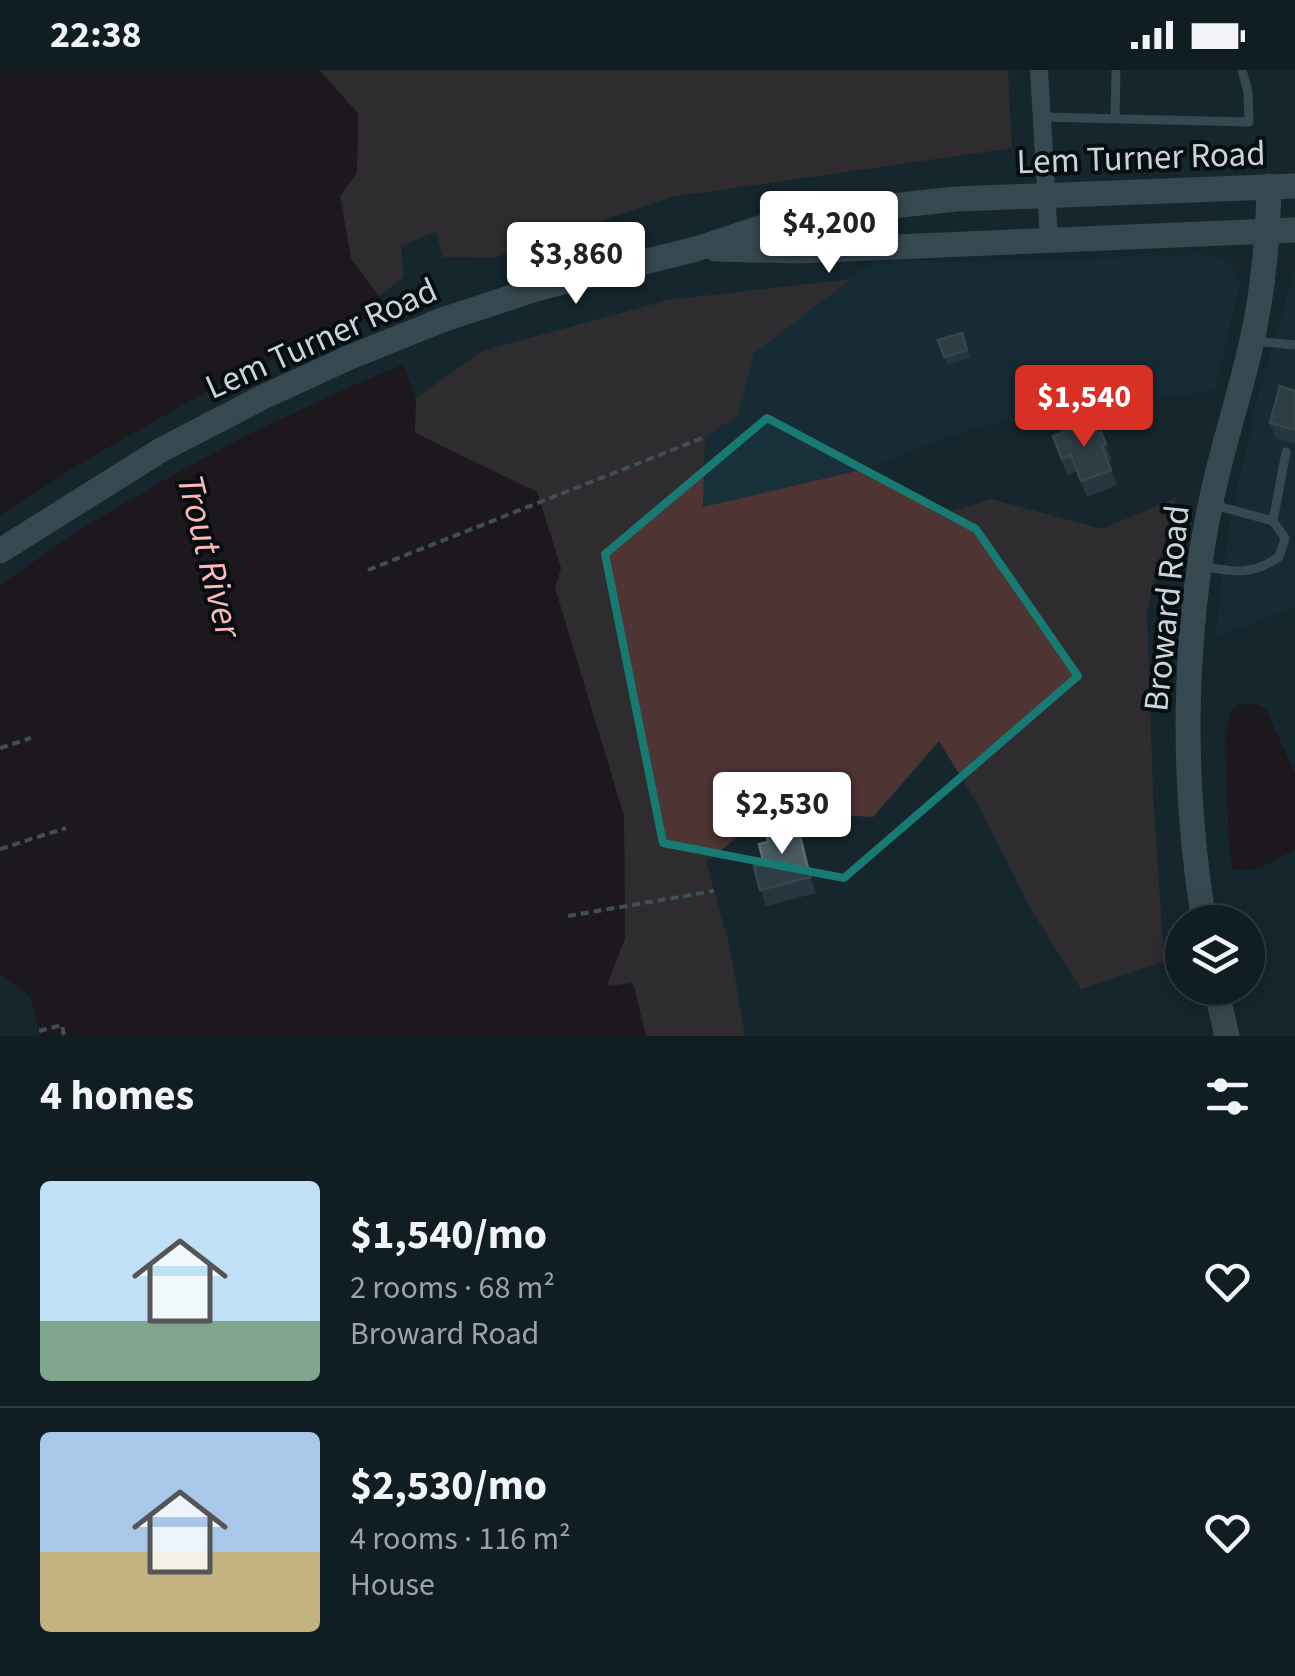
<!DOCTYPE html>
<meta charset="utf-8">
<style>
body{margin:0;font-family:"Source Sans 3",sans-serif;background:#1e2a2f;color:#f1f3f6;height:100vh;display:flex;flex-direction:column;font-size:38px;white-space:nowrap}
*{box-sizing:border-box;margin:0}
p{font-size:32px;color:#9ca2a5}
.icon{flex:none;width:55px;height:55px;fill:none;stroke:currentColor;stroke-width:2;stroke-linecap:round;stroke-linejoin:round}
.map{position:relative;height:966px;overflow:hidden}
.details{display:flex;flex-direction:column;background:#101d22;flex:1}
.details>*{flex:none}
.buttons{position:absolute;left:1165px;top:835px;display:grid;gap:20px}
.buttons a{display:grid;place-items:center;width:100px;height:100px;border-radius:50%;background:#101d22;box-shadow:0 5px 25px #0003,0 0 0 2px #303b40;font-size:50px}
.price{position:absolute;translate:-50% -85px;padding:0 22px;border-radius:10px;background:#fff;color:#222;font-size:32px;line-height:65px;filter:drop-shadow(0 2px 5px #0008)}
.price::after{content:'';position:absolute;left:50%;top:60px;width:30px;height:22px;margin-left:-15px;background:inherit;clip-path:polygon(0 0,100% 0,50% 100%)}
.price.selected{background:#d93025;color:#fff}
ul{padding:0;list-style:none}
li{display:flex;align-items:center;gap:30px;height:250px;padding:0 40px}
li+li{border-top:2px solid #303b40}
li span{display:grid;place-items:center;flex:none;width:280px;height:200px;border-radius:10px;color:#555}
li>.icon{margin-inline-start:auto}
span .icon{width:120px;height:120px;fill:#fffc;stroke-width:1}
li b{font-size:42px}
h2{display:flex;justify-content:space-between;align-items:center;height:120px;padding:0 40px;font-size:42px}
.status{display:flex;justify-content:space-between;align-items:center;height:70px;padding:0 50px;background:#101d22;direction:ltr}
.status svg{height:28px;fill:currentColor}
.map>svg:first-child{display:block}
.built{fill:#18313a}
.green{fill:#4f3434}
.water{fill:#27080a}
.pier{fill:#15272d}
.lines{fill:none;stroke-linecap:round;stroke-linejoin:round}
.path{stroke:#728085;stroke-width:4;stroke-dasharray:8 5;stroke-linecap:butt}
.service{stroke:#60747b;stroke-width:9}
.minor{stroke:#60747b;stroke-width:18}
.secondary{stroke:#60747b;stroke-width:25}
.wall{fill:#394b52}
.shaded-wall{fill:#24373d}
.building{fill:#495a61;stroke:#5d6d74;stroke-width:2.5}
.marked{fill:none;stroke:#187b73;stroke-width:8;stroke-linejoin:round}
.labels{text-anchor:middle;stroke-width:8;stroke-linejoin:round;paint-order:stroke}
.street-label{font-size:35px;fill:#cad5d9;stroke:#070e11}
.water-label{font-size:38px;font-style:italic;fill:#feb8b7;stroke:#070e11}
</style>
<div class="status"><b>22:38</b><svg viewBox="0 0 49 12"><path d="M0 12V9h3v3zM5 12V6h3v6zM10 12V3h3v9zM15 12V0h3v12zM26 1h20v11H26zM47 4h2v5h-2z"/></svg></div>
<div class="map">
<svg width="1295" height="966" viewBox="0 0 1295 966">
<rect width="100%" height="100%" fill="#15272d"/>
<!-- built -->
<g class="built">
<path d="M1201,184L1223,188L1236,201L1240,214L1215,320L976,357L865,399L703,437L705,367L738,345L754,283L876,188L975,193Z"/>
<path d="M1295,198V537L1216,567L1222,504L1234,433L1258,326Z"/>
</g>
<!-- green -->
<g class="green">
<path d="M319,0H1008L1012,78L671,127L493,188L443,187L436,162L401,175L404,207L379,226L351,189L340,126L357,103L358,44Z"/>
<path d="M851,209L754,283L738,345L705,367L703,437L865,399L940,445L991,429L1102,459L1176,428L1147,540L1153,723L1164,891L1081,919L1032,841L977,733L939,671L873,747L770,741L706,792L729,874L745,966H646L633,913L606,917L625,868L624,746L555,518L561,498L537,422L415,363L416,328L483,281L668,230Z"/>
</g>
<!-- water -->
<g class="water">
<path d="M0,0H319L358,43L357,103L340,126L351,189L379,226L416,328L415,363L537,422L561,498L555,518L624,746L625,868L607,916L633,913L646,966H40L30,926L0,905Z"/>
<path d="M1240,634H1256L1266,639L1295,704V780C1276,789 1253,806 1232,798L1229,779L1225,663L1232,639Z"/>
</g>
<!-- pier -->
<path class="pier" d="M389,239L409,292L356,314L245,366L176,403L81,459L0,515V446L83,392L218,315L297,278Z"/>
<g class="lines">
<!-- path -->
<g class="path">
<path d="M368,500L705,367"/>
<path d="M0,678L31,668"/>
<path d="M0,779L66,758"/>
<path d="M568,846L714,821"/>
<path d="M39,961L62,955L64,966"/>
</g>
<!-- service -->
<g class="service">
<path d="M1042,47L1249,52L1248,22L1242,0"/>
<path d="M1115,49L1116,0"/>
<path d="M1255,271L1295,275"/>
<path d="M1214,435L1273,451L1286,382"/>
<path d="M1201,496C1233,502 1251,506 1279,487L1285,468L1273,451"/>
</g>
<!-- minor -->
<path class="minor" d="M1039,0L1049,169"/>
<!-- secondary -->
<g class="secondary">
<path d="M716,179L800,181L1295,160"/>
<path d="M0,481L161,380L261,328L348,288L442,250L539,218L696,179L793,147L956,129L1295,116"/>
<path d="M1204,852C1181,711 1182,562 1213,422C1224,372 1240,324 1251,275C1263,223 1268,170 1269,116"/>
<path d="M1216,918L1227,966"/>
</g>
</g>
<!-- wall -->
<g class="wall">
<path d="M962,263L970,288L947,295L938,270Z"/>
<path d="M1295,321V374L1276,368L1270,353Z"/>
<path d="M1101,362L1112,390L1108,392L1117,415L1087,427L1077,401L1067,405L1053,366Z"/>
<path d="M801,766L816,823L766,836L760,820L764,794Z"/>
</g>
<!-- shaded-wall -->
<path class="shaded-wall" d="M796,750L801,766L816,823L810,807Z"/>
<!-- building -->
<g class="building">
<path d="M962,263L967,280L944,287L938,270Z"/>
<path d="M1280,316L1295,321V360L1270,353Z"/>
<path d="M1093,351L1098,364L1101,362L1106,374L1102,376L1111,400L1081,411L1071,385L1062,389L1053,366Z"/>
<path d="M796,750L810,807L760,820L754,796L764,794L759,774L768,772L765,758Z"/>
</g>
<!-- marked area -->
<path d="M0 0H1295V966H0ZM767,348L976,459L1078,606L844,808L663,773L605,484Z" fill="#15272d" fill-opacity=".55" fill-rule="evenodd"/>
<path class="marked" d="M767,348L976,459L1078,606L844,808L663,773L605,484Z"/>
<g class="labels">
<!-- street labels -->
<g class="street-label">
<text transform="translate(1141 87) rotate(-2)" y="12">Lem Turner Road</text>
<text transform="translate(321 268) rotate(-24)" y="12">Lem Turner Road</text>
<text transform="translate(1166 538) rotate(-84)" y="12">Broward Road</text>
</g>
<!-- water labels -->
<g class="water-label">
<text transform="translate(210 486) rotate(76)" y="13">Trout River</text>
</g>
</g>
</svg>
<div class="buttons">
<a><svg class="icon" aria-label="layers" viewBox="0 0 24 24"><path d="M12 4l9 5-9 5-9-5zM3 14l9 5 9-5"/></svg></a>
</div>
<b class="price" style="left:829px;top:206px">$4,200</b>
<b class="price" style="left:576px;top:237px">$3,860</b>
<b class="price selected" style="left:1084px;top:380px">$1,540</b>
<b class="price" style="left:782px;top:787px">$2,530</b>
</div>
<section class="details">
<h2>4 homes<svg class="icon" aria-label="filters" viewBox="0 0 24 24"><path d="M4 7h16M4 17h16"/><circle cx="9" cy="7" r="2"/><circle cx="15" cy="17" r="2"/></svg></h2>
<ul>
<li><span style="background:linear-gradient(#bfe0f5 70%,#7fa58c 0)"><svg class="icon" aria-label="home" viewBox="0 0 24 24"><path d="M3 11l9-7 9 7M6 9v11h12V9"/></svg></span><div><b>$1,540/mo</b><p>2 rooms · 68 m²</p><p>Broward Road</p></div><svg class="icon" aria-label="heart" viewBox="0 0 24 24"><path d="M12 20l-8-8c-3-5 5-10 8-4 3-6 11-1 8 4z"/></svg></li>
<li><span style="background:linear-gradient(#a9c7e8 60%,#c2b280 0)"><svg class="icon" aria-label="home" viewBox="0 0 24 24"><path d="M3 11l9-7 9 7M6 9v11h12V9"/></svg></span><div><b>$2,530/mo</b><p>4 rooms · 116 m²</p><p>House</p></div><svg class="icon" aria-label="heart" viewBox="0 0 24 24"><path d="M12 20l-8-8c-3-5 5-10 8-4 3-6 11-1 8 4z"/></svg></li>
</ul>
</section>
